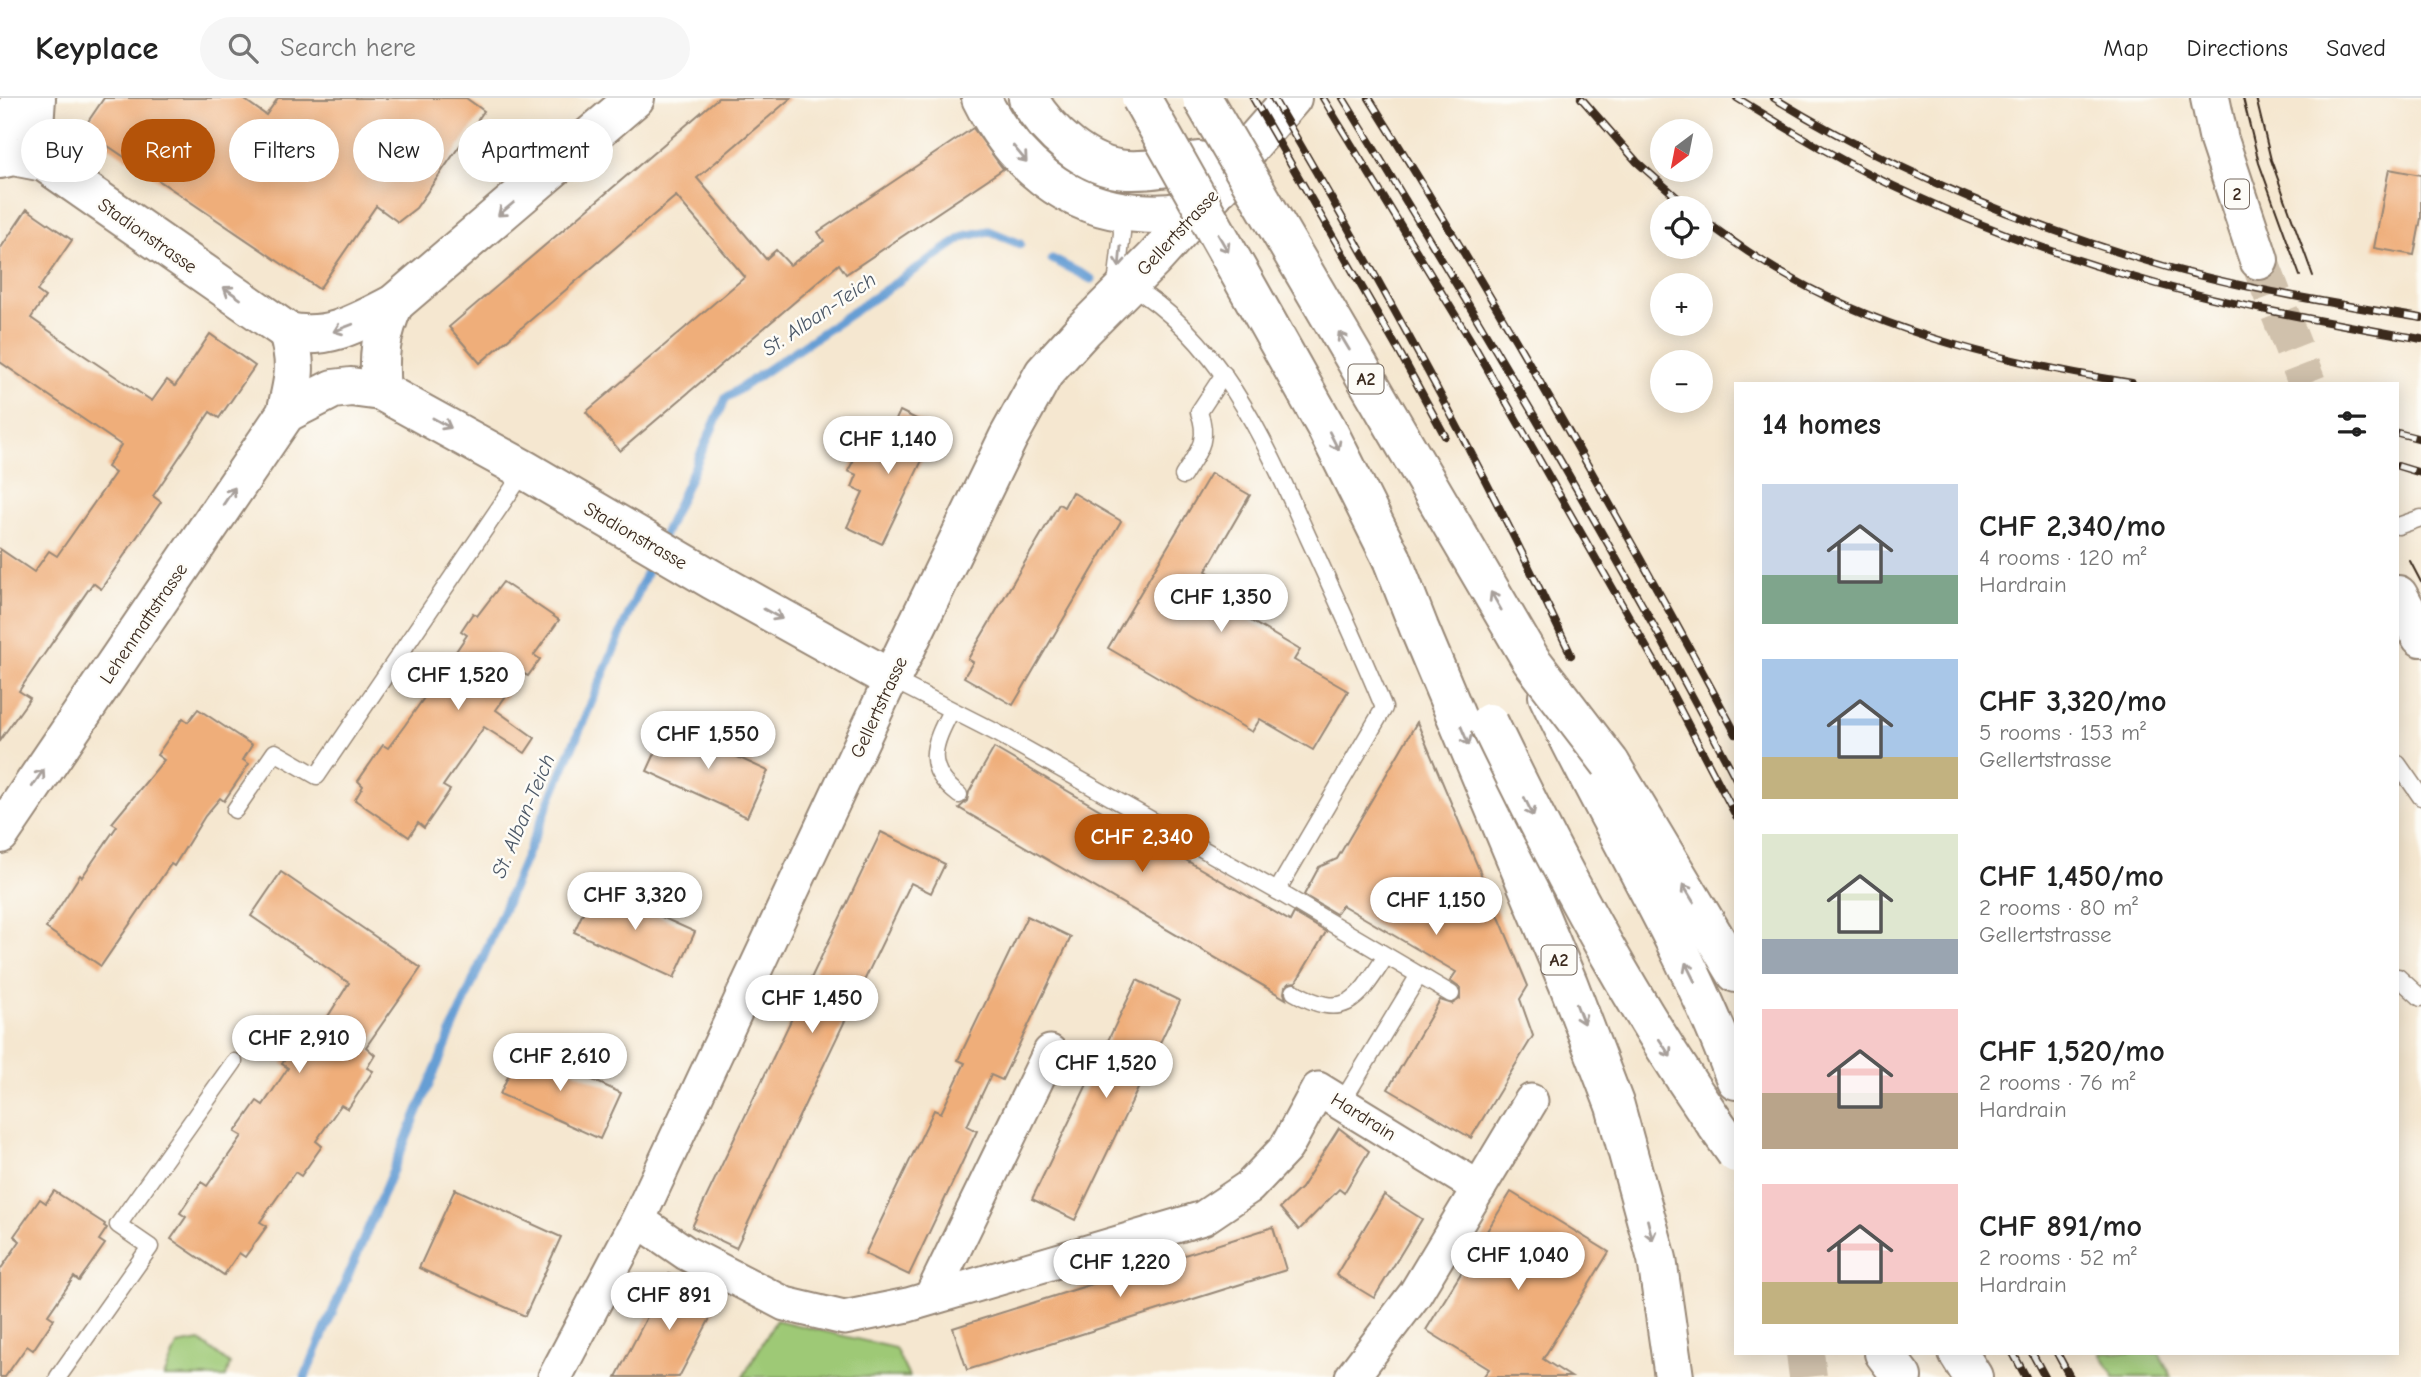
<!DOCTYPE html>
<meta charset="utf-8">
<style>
body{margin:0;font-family:"Comic Neue",sans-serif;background:#f6f6f6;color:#222;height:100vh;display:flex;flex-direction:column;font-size:26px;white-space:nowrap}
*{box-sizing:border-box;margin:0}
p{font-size:23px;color:#767676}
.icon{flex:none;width:38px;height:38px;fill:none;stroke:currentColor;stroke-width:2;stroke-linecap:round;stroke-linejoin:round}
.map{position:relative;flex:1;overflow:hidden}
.details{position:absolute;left:1734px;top:284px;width:665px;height:973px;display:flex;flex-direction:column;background:#fff;border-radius:0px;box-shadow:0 4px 18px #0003}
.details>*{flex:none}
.top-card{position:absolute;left:21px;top:21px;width:665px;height:63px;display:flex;gap:14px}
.needle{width:46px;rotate:212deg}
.tools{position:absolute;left:1650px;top:21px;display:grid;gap:14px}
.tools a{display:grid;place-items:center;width:63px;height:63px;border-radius:50%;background:#fff;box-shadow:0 4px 18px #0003;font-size:35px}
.price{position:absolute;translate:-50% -60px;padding:0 16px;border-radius:24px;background:#fff;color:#222;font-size:23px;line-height:46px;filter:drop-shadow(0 2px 4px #0008)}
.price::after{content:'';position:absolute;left:50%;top:42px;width:21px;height:16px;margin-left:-10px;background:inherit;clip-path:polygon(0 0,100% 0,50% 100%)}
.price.on{background:#b45309;color:#fff}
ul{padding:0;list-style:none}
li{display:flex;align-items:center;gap:21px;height:175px;padding:0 28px}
li span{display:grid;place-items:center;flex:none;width:196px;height:140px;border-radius:0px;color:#555}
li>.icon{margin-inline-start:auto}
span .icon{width:84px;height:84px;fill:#fffc;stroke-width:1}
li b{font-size:30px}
h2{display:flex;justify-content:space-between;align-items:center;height:84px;padding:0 28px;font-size:30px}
.tag{padding:0 24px;border-radius:32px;background:#fff;box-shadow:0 4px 18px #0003;font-size:24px;line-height:63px}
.tag.on{background:#b45309;color:#fff}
header{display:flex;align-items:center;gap:42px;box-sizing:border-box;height:98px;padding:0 35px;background:#fff;border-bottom:2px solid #e0e0e0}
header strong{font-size:33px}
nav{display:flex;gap:38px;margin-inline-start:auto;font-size:24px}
.search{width:490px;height:63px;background:#f6f6f6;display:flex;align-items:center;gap:18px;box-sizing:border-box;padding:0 24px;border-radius:38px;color:#767676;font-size:26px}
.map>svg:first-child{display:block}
.green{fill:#9ec976;stroke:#6c7a4a;stroke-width:2}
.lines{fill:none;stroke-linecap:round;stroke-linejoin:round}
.stream{stroke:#669ed4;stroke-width:9}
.building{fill:#efae7a}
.primary-tunnel{stroke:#d0c1ac;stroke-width:38;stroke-dasharray:38 19;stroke-linecap:butt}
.motorway-tunnel{stroke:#d0c1ac;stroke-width:38;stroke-dasharray:38 19;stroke-linecap:butt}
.service-casing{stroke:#988877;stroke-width:19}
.minor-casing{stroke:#988877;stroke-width:37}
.tertiary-casing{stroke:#988877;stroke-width:42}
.secondary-casing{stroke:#988877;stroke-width:42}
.primary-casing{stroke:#988877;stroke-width:42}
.motorway-casing{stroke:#988877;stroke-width:42}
.service{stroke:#fff;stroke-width:16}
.minor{stroke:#fff;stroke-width:33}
.tertiary{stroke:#fff;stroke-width:38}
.secondary{stroke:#fff;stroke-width:38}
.primary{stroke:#fff;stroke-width:38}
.motorway{stroke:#fff;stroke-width:38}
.tram{stroke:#3b2a1e;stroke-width:2}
.rail-casing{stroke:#3b2a1e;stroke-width:8}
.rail{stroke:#fdfcf7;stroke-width:5;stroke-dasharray:16;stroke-linecap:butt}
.motorway-bridge-casing{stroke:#988877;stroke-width:42;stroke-linecap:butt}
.motorway-bridge{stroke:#fff;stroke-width:38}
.oneway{stroke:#a79f9a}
.labels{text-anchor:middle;stroke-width:5;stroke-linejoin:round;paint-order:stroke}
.shield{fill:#fdfcf7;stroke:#75695f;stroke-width:2}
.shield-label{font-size:18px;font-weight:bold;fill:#3b2a1e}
.street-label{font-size:19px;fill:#3b2a1e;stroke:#fdfcf7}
.water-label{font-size:21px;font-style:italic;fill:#4c5867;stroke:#fdfcf7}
</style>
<header>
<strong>Keyplace</strong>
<div class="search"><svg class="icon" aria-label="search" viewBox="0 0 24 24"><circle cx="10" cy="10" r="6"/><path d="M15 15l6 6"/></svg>Search here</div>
<nav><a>Map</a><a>Directions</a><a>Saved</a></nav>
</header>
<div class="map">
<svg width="2421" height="1279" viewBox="0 0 2421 1279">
<rect width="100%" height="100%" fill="#fdfcf7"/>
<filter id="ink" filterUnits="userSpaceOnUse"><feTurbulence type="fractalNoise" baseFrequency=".0143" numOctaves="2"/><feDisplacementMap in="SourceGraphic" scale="14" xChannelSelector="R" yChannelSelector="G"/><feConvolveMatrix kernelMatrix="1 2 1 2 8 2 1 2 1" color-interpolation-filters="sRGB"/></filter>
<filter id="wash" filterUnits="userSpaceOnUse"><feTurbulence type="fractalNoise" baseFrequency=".00686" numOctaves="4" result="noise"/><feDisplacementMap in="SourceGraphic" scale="28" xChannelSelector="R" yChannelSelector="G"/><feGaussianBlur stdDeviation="1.57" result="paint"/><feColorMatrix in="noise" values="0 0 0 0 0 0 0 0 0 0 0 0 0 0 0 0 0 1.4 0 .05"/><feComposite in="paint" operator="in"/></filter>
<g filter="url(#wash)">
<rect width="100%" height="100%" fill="#f5e7d0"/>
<!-- green -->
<g class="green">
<path d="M776,1222L895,1250L909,1279H743Z"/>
<path d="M200,1243L230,1266L226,1279H164L177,1247Z"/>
<path d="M2100,1255H2159L2172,1279H2114Z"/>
</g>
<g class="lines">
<!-- stream -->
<g class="stream">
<path d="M1052,161L1091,181"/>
<path d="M662,441L726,300L965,138L989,133L1020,146"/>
<path d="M305,1279L654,457"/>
</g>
</g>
<g id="blocks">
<!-- building -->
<g class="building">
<path d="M104,0H242L266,17L278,0H466L484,13L416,110L398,124L376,108L319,191L83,31Z"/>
<path d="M718,0H791L697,80L766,161L776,152L790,167L824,143L818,134L973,30L1003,71L846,176L839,166L620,353L586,314L745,179L676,98L480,265L449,229Z"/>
<path d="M2389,71L2421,77V120L2414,157L2374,150Z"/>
<path d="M27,111L72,142L37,193L45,199L31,220L85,258L152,303L167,282L175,288L210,236L255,268L219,320L210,314L153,398L161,404L101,491L93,485L19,593L30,600L0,642V451L34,474L49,453L57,458L115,375L107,369L121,347L0,264V151Z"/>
<path d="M900,313L937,331L882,446L847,429L863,394L852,389L857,377L848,373L859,352L868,356L874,344L884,348Z"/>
<path d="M1211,375L1250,397L1206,473L1250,499L1239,516L1300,552L1294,562L1348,593L1313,652L1260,621L1252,634L1108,550Z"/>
<path d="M1072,394L1121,423L1013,607L964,579L973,564L968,561L1059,406L1064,409Z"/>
<path d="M503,484L559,522L534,557L540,561L528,578L522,575L496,612L535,640L525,655L484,629L443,688L450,692L424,730L418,725L409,739L355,702L363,688L358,683L383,647L388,650L405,627L442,574L467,537L461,533L473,515L477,518Z"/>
<path d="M198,611L252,647L243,662L249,666L224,703L220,700L205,718L174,768L171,766L101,868L46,830L80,777L82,779L117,728L112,725L164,662L157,657L183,620L188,624Z"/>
<path d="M1417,624L1528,888L1520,901L1533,938L1471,1040L1388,991L1440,902L1452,906L1460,901V890L1450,883L1456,874L1342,807L1336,816L1304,797L1319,769L1337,761Z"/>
<path d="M668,627L768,673L747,719L647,673Z"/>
<path d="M994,650L1290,823L1294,815L1326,834L1296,884L1289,885L1285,889L1284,895L1286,901L959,710L967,703L969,694Z"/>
<path d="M881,734L945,766L931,795L911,785L736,1150L692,1129Z"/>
<path d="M281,774L421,870L366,949L375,957L367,970L373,973L348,1011L341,1007L316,1043L322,1048L301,1078L295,1074L260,1124L267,1128L245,1159L239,1155L224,1177L171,1141L186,1119L180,1115L201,1084L207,1088L242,1038L235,1034L257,1003L263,1007L288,970L282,966L307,928L313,933L322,921L325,923L349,885L251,818Z"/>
<path d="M595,789L695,834L674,880L574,834Z"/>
<path d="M1027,818L1071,839L1002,982L991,977L967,1028L977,1033L909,1177L865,1156L934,1012L941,1015L965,965L958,962Z"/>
<path d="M1137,882L1180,903L1075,1122L1032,1101Z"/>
<path d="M521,949L621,995L600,1041L500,996Z"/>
<path d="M1339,1030L1369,1053L1344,1095L1339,1091L1299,1132L1280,1110L1301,1090Z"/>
<path d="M455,1091L561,1139L525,1218L419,1170Z"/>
<path d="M54,1093L105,1126L104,1128L107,1130L99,1142L105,1146L79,1183L74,1179L48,1217L54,1221L33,1252L27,1248L5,1279H0V1172L20,1143L14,1138L40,1101L46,1105Z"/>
<path d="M1511,1094L1609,1154L1543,1261L1571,1279H1483L1489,1271L1426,1232Z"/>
<path d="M1384,1097L1422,1121L1374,1200L1336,1177Z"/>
<path d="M1273,1129L1286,1172L967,1272L953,1230Z"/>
<path d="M669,1176L701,1192L704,1195L700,1201L716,1209L679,1279H616Z"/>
</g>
</g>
</g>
<g filter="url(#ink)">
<use href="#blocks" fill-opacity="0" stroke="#988877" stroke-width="2"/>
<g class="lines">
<!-- primary-tunnel -->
<path class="primary-tunnel" d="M2259,162L2307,285"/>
<!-- motorway-tunnel -->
<path class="motorway-tunnel" d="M1805,1255L1808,1279"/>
<defs>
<g id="service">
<path d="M1128,186C1222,242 1265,343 1308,439C1334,495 1360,552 1384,610L1277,793"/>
<path d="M1116,188L1122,135L1120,114"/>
<path d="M1183,378C1197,355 1210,343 1199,314L1224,276"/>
<path d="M2398,428L2421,420"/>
<path d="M891,581L999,636L1277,793L1451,896"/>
<path d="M951,613C933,647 923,670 959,697"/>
<path d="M2398,666L2421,699"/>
<path d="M235,712L275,654L317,678L525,372"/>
<path d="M2398,879L2421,900"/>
<path d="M1294,894C1346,924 1358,901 1386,858"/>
<path d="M1342,1004L1419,877"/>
<path d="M58,1279L150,1149L118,1127L234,964"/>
</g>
<g id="minor">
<path d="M638,1122L686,1155L785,1206L844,1220L908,1207L1203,1120L1249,1089L1286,1050L1318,991L1479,1090"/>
<path d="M931,1199L1050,954"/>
<path d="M555,1279L638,1122L891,581"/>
<path d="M1352,1279L1415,1196L1531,1003"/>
</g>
<g id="tertiary">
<path d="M36,0L34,29L44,64"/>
<path d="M0,30L26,0"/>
<path d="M0,61L13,58L44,64L288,234C328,243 359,224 394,206L635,0"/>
<path d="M381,293C378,258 380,238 394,206"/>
<path d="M286,315L333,291L351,289L381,293L525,372L713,482L891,581L1008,340L1044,275L1084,231L1154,161L1213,96"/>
<path d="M0,736L286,315C294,281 298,268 288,234"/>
</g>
<path id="secondary" d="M1220,88L1251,47L1292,0"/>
<g id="primary">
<path d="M2210,0L2219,42L2259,162"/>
<path d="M2398,497L2421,539"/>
</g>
<g id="motorway">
<path d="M981,0C1012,63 1067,111 1138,115C1152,116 1167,117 1181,113C1193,109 1204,100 1214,95"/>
<path d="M1028,0C1048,34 1086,70 1127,72C1151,73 1175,68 1198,63"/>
<path d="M1392,461L1419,530L1568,885L1615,1008L1657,1161L1674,1279"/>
<path d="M1548,598C1609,726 1686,847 1736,982"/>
<path d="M1610,665L1736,875"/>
<path d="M1884,1255L1902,1279"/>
<path d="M1958,1255L1973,1279"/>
</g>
</defs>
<!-- service casing -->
<use href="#service" class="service-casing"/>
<!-- minor casing -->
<use href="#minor" class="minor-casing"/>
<!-- tertiary casing -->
<use href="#tertiary" class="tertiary-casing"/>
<!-- secondary casing -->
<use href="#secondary" class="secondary-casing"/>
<!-- primary casing -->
<use href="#primary" class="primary-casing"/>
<!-- motorway casing -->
<use href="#motorway" class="motorway-casing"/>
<!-- service -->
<use href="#service" class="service"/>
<!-- minor -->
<use href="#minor" class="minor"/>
<!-- tertiary -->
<use href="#tertiary" class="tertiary"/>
<!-- secondary -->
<use href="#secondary" class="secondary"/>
<!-- primary -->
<use href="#primary" class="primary"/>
<!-- motorway -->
<use href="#motorway" class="motorway"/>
<!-- tram -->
<g class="tram">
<path d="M2243,0L2259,65L2300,178"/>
<path d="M2256,0L2271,62L2313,178"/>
<path d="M2410,463L2421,484"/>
</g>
<defs>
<g id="rail">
<path d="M1253,0L1401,257L1445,338"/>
<path d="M1273,0C1380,182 1482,366 1571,557"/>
<path d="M1323,0L1476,251L1660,573L1736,718"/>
<path d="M1343,0C1480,223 1615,449 1736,681"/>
<path d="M1369,0C1499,207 1620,420 1736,636"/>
<path d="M1581,0L1637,64L1689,110"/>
<path d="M1737,0C1794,35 1852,70 1913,97C1991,133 2074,163 2157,186C2244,210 2333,225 2421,241"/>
<path d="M1774,0C1896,75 2030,129 2167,169C2250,192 2336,206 2421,220"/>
<path d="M1701,120C1729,141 1758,162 1789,179C1894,238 2014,266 2132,285"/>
<path d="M2398,335L2421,341"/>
<path d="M2398,368L2421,375"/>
<path d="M2013,1255L2026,1279"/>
<path d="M2032,1255L2045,1279"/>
<path d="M2057,1255L2070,1279"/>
</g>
</defs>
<!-- rail casing -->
<use href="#rail" class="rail-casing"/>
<!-- rail -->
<use href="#rail" class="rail"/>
<defs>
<g id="motorway-bridge">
<path d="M1141,0L1326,329L1392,461"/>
<path d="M1202,0L1531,562L1610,665"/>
<path d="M1489,625C1562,776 1638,919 1736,1055"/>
</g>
</defs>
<!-- motorway-bridge casing -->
<use href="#motorway-bridge" class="motorway-bridge-casing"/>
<!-- motorway-bridge -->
<use href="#motorway-bridge" class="motorway-bridge"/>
</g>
<!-- one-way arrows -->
<defs><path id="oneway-shaft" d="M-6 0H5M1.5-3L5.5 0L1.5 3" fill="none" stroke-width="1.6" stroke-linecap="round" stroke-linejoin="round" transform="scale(1.75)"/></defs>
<g class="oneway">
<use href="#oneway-shaft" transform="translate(1020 56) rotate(50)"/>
<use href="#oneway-shaft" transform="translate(506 111) rotate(140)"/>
<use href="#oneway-shaft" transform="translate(1223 145) rotate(60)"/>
<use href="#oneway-shaft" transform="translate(1120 159) rotate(95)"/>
<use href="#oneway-shaft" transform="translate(232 195) rotate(-145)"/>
<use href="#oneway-shaft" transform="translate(343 230) rotate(159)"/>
<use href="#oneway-shaft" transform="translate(1344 243) rotate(-121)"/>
<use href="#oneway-shaft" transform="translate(442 325) rotate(29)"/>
<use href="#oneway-shaft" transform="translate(1334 343) rotate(63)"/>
<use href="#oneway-shaft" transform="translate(229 398) rotate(-56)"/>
<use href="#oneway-shaft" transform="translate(1496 503) rotate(-120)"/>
<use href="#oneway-shaft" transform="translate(773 516) rotate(29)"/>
<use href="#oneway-shaft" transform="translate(1465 638) rotate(67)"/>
<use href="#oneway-shaft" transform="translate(38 680) rotate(-56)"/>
<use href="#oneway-shaft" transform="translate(1529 709) rotate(64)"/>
<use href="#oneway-shaft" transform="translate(1688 795) rotate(-121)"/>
<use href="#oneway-shaft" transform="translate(1690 874) rotate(-116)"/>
<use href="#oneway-shaft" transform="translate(1580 916) rotate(69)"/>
<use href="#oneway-shaft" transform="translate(1665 950) rotate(57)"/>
<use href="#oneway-shaft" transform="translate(1650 1132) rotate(76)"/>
</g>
</g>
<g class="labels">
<!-- shield labels -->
<g class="shield">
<rect x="2225" y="81.5" width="24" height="29" rx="5"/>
<rect x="1348.5" y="266.5" width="35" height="29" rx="5"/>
<rect x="1541.5" y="847.5" width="35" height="29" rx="5"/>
</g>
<g class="shield-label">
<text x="2237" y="102">2</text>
<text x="1366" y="287">A2</text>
<text x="1559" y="868">A2</text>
</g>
<!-- street labels -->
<g class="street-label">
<text transform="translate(1177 134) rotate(-47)" y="7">Gellertstrasse</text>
<text transform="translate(148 137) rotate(35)" y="7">Stadionstrasse</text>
<text transform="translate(636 437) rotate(30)" y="7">Stadionstrasse</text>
<text transform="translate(143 525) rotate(-56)" y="7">Lehenmattstrasse</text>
<text transform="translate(878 609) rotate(-65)" y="7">Gellertstrasse</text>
<text transform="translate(1364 1018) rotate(32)" y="7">Hardrain</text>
</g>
<!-- water labels -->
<g class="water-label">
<text transform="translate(819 216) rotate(-34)" y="7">St. Alban-Teich</text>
<text transform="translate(523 718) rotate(-67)" y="7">St. Alban-Teich</text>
</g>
</g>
</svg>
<div class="tools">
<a><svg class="needle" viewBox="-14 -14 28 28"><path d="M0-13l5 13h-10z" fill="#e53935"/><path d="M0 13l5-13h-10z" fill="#767676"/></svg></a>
<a><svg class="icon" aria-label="locate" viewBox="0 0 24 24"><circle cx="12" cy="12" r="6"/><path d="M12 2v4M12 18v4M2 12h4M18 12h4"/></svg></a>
<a>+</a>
<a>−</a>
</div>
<b class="price" style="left:888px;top:378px">CHF 1,140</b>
<b class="price" style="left:1221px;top:536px">CHF 1,350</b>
<b class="price" style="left:458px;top:614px">CHF 1,520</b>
<b class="price" style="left:708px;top:673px">CHF 1,550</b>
<b class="price on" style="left:1142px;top:776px">CHF 2,340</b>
<b class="price" style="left:635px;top:834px">CHF 3,320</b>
<b class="price" style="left:1436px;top:839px">CHF 1,150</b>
<b class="price" style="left:812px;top:937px">CHF 1,450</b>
<b class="price" style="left:299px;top:977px">CHF 2,910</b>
<b class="price" style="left:560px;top:995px">CHF 2,610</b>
<b class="price" style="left:1106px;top:1002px">CHF 1,520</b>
<b class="price" style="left:1518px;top:1194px">CHF 1,040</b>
<b class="price" style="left:1120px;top:1201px">CHF 1,220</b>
<b class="price" style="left:669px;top:1234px">CHF 891</b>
<div class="top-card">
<a class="tag">Buy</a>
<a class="tag on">Rent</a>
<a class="tag">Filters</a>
<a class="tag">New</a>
<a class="tag">Apartment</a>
</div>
<section class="details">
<h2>14 homes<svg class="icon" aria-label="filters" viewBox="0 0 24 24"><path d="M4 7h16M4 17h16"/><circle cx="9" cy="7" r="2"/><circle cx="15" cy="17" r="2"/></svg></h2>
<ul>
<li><span style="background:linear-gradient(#c9d6e8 65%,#7fa58c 0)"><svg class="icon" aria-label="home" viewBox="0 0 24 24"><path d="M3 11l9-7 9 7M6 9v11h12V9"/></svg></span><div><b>CHF 2,340/mo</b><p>4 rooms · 120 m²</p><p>Hardrain</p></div></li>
<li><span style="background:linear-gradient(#a9c7e8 70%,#c2b280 0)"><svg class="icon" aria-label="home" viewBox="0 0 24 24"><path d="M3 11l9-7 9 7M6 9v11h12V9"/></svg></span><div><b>CHF 3,320/mo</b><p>5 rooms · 153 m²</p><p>Gellertstrasse</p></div></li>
<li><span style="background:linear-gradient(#dfe7d0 75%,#9aa5b1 0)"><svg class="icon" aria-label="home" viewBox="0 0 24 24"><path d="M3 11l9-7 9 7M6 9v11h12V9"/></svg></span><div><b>CHF 1,450/mo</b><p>2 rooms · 80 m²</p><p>Gellertstrasse</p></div></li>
<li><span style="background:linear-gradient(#f6c9c9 60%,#b9a48a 0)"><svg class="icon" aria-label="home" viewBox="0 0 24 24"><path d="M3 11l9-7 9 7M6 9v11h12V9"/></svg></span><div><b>CHF 1,520/mo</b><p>2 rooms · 76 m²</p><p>Hardrain</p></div></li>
<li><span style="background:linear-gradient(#f6c9c9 70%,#c2b280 0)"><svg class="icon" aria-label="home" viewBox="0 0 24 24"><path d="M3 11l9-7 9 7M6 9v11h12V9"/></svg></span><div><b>CHF 891/mo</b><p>2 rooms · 52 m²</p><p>Hardrain</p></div></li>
</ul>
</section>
</div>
